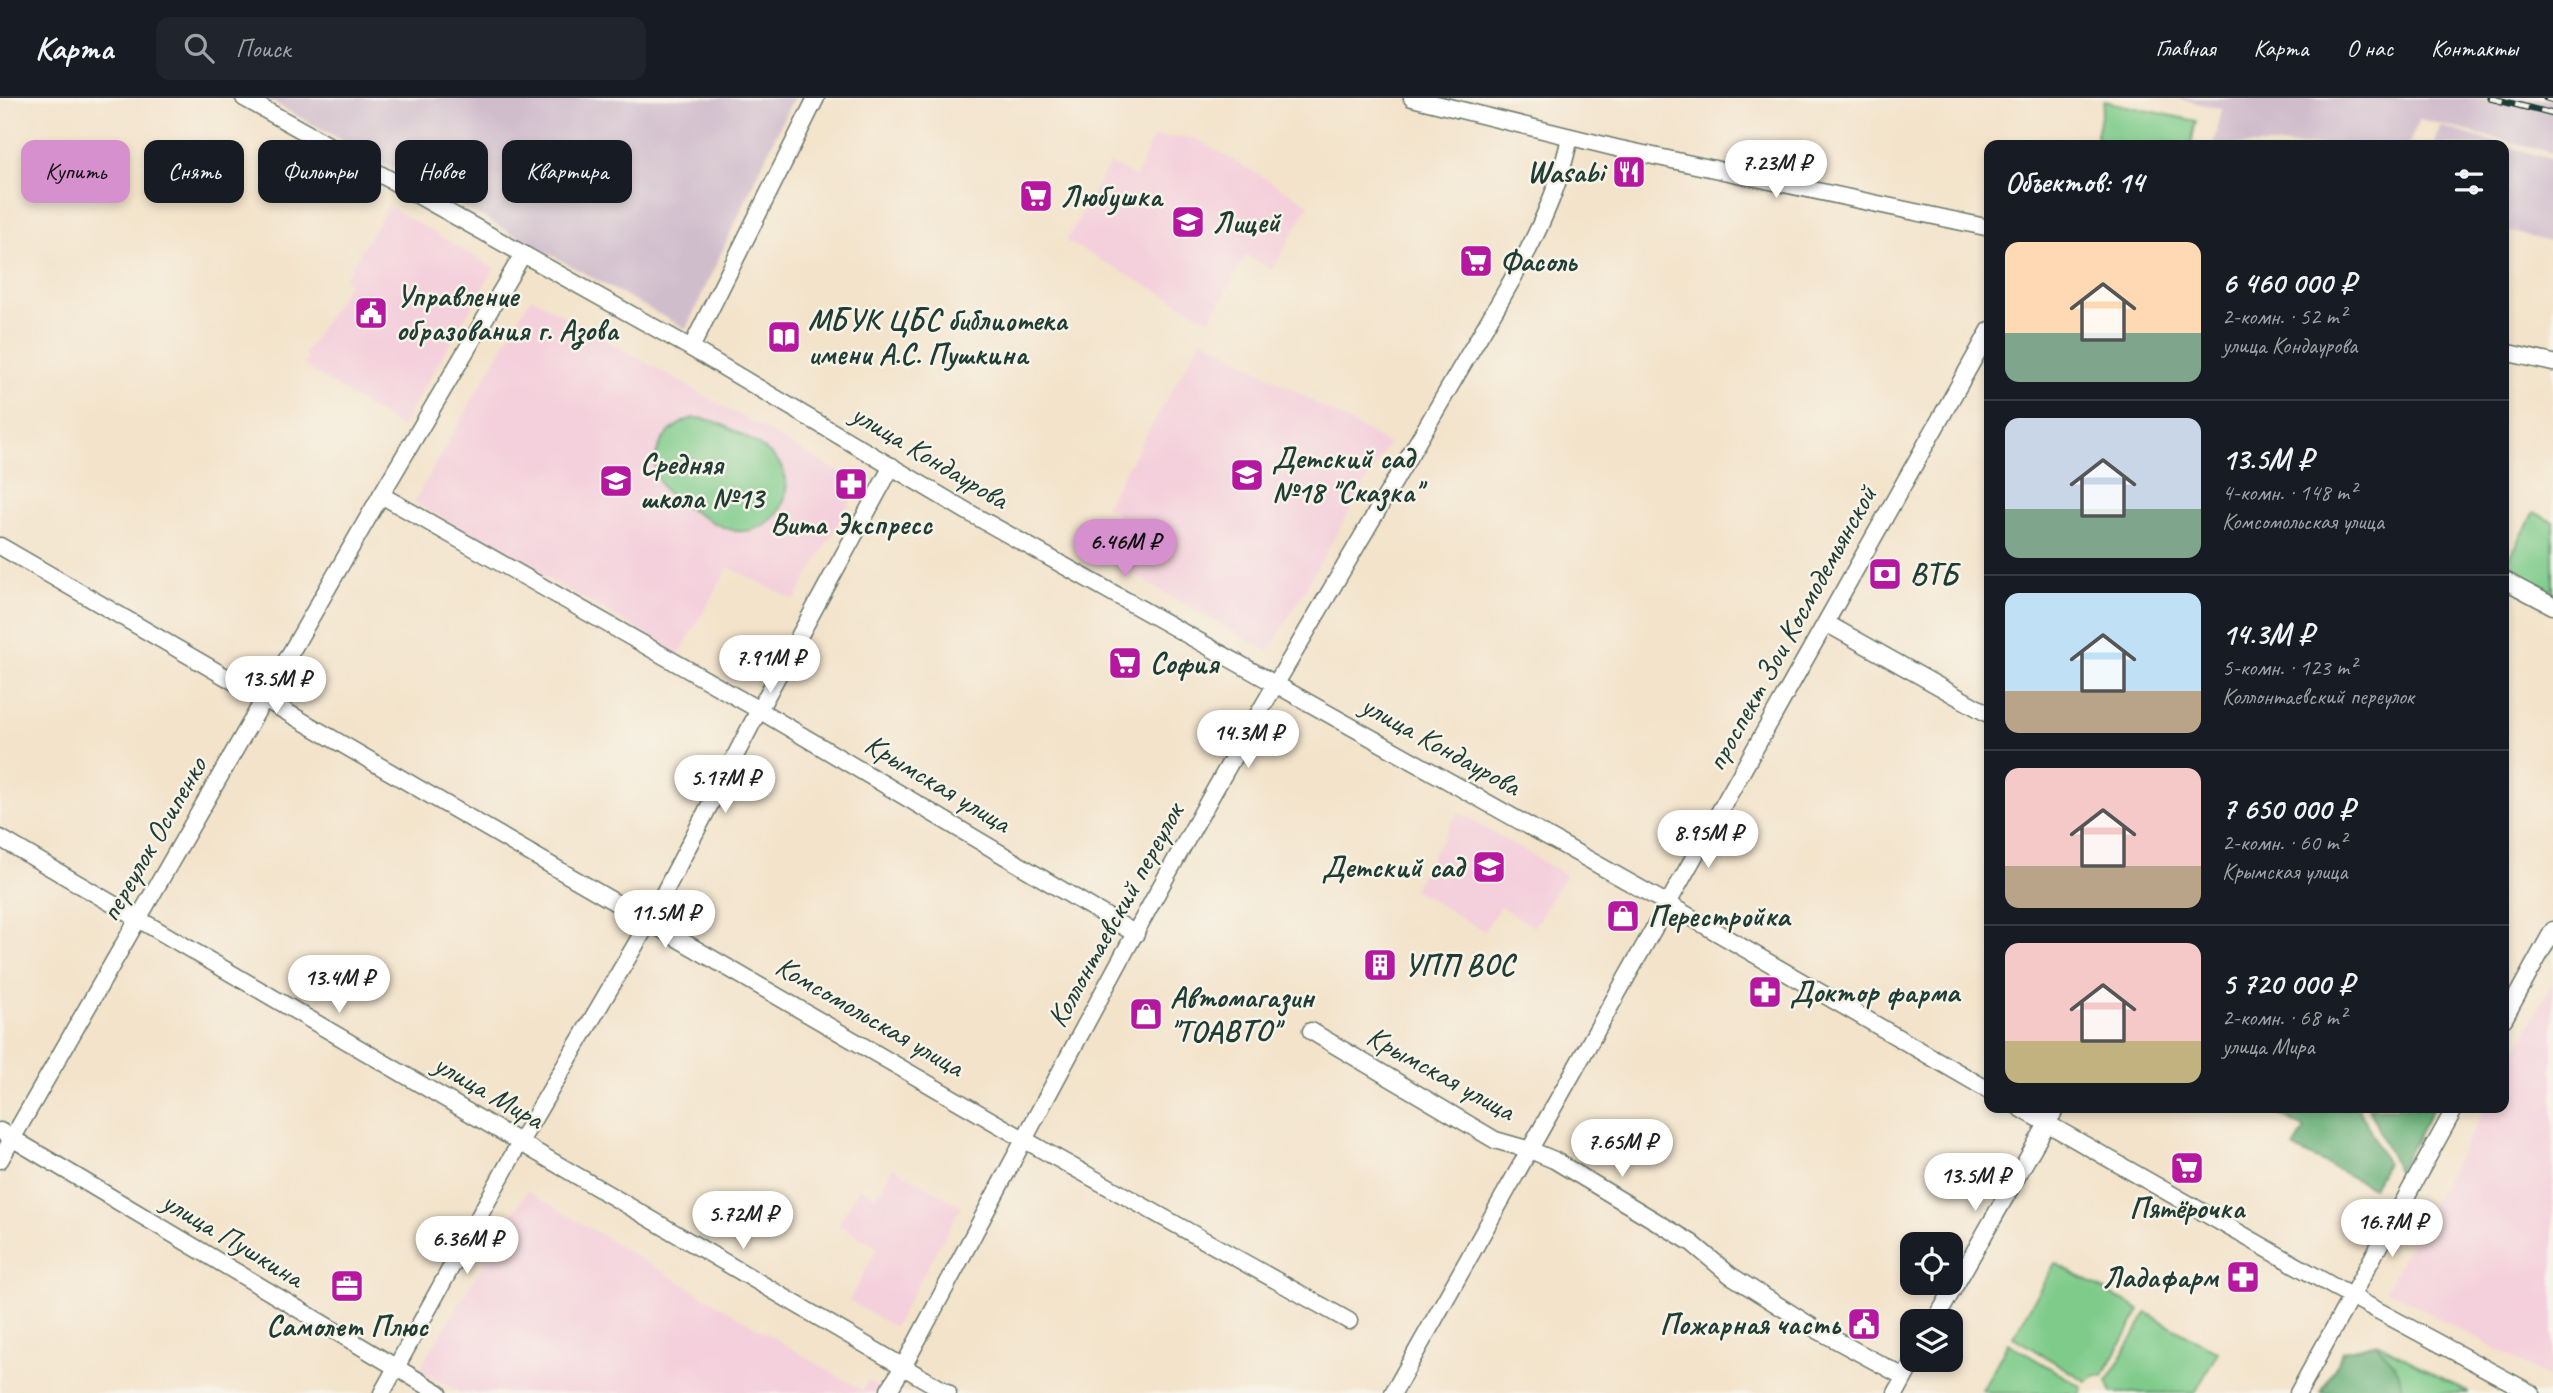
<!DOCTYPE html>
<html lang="ru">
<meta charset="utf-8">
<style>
body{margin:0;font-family:Caveat,sans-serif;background:#20242c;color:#f1f3f6;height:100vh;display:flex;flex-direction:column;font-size:26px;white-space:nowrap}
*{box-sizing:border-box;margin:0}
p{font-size:23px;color:#9ea1a6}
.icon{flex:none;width:38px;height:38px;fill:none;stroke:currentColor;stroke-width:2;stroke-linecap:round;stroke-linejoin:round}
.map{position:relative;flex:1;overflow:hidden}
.sheet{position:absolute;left:1984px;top:42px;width:525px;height:973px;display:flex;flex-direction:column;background:#171b24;border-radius:14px;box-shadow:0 4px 10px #0003}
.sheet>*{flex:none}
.guide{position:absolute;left:21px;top:42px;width:665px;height:63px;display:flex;gap:14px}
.controls{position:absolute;left:1900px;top:1134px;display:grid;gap:14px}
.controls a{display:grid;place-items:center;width:63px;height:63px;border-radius:14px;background:#171b24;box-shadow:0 4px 10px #0003;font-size:35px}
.price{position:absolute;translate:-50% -60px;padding:0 16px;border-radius:24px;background:#fff;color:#222;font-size:23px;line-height:46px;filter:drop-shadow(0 2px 4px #0008)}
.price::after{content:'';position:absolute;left:50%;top:42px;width:21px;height:16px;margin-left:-10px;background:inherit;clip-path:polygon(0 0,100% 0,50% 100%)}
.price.current{background:#d690ce;color:#111}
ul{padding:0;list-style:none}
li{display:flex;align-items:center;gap:21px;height:175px;padding:0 21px}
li+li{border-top:2px solid #363941}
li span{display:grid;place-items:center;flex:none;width:196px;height:140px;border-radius:14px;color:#555}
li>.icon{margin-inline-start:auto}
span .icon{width:84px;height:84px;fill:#fffc;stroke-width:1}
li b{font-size:30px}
h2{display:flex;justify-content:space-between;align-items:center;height:84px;padding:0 21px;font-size:30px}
.pill{padding:0 24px;border-radius:14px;background:#171b24;box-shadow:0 4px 10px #0003;font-size:24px;line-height:63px}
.pill.current{background:#d690ce;color:#111}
header{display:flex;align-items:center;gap:42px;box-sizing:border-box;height:98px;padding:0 35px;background:#171b24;border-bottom:2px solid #363941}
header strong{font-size:33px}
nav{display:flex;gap:38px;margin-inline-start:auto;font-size:24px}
.search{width:490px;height:63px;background:#20242c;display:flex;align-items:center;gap:18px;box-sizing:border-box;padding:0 24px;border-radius:14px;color:#9ea1a6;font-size:26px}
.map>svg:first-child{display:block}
.built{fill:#f4cfdc}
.industrial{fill:#d0bdcc}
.green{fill:#7ecb8a;stroke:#4e845f;stroke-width:2}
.forest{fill:#66af76;stroke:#427655;stroke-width:2}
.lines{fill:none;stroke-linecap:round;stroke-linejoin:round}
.minor-casing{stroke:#697768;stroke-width:19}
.minor{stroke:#fff;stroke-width:16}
.rail-casing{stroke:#1f3d34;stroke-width:7}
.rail{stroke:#f7f3e8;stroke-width:4.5;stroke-dasharray:13;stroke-linecap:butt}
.labels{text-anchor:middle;stroke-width:5;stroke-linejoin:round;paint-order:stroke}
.poi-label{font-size:30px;font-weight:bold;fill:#1f3d34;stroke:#f7f3e8;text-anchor:start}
.street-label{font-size:30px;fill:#1f3d34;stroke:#f7f3e8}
</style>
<header>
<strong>Карта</strong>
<div class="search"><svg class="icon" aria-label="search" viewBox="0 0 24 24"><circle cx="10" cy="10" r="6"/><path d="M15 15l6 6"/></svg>Поиск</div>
<nav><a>Главная</a><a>Карта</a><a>О нас</a><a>Контакты</a></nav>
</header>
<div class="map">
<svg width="2553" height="1295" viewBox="0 0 2553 1295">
<rect width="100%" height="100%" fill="#f7f3e8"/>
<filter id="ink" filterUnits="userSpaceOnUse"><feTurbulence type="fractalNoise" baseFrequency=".0143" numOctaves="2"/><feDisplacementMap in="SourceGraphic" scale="14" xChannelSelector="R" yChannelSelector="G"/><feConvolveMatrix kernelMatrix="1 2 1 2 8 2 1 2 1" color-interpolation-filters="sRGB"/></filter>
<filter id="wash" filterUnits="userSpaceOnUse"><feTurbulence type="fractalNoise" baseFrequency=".00686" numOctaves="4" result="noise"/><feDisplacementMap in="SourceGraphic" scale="28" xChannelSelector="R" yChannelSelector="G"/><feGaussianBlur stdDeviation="1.57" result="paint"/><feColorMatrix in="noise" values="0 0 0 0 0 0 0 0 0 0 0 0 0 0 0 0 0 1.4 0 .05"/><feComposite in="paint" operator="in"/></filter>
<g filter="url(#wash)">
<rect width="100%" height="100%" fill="#f3e3ca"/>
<!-- built -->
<g class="built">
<path d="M1153,39L1195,40L1309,106L1272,172L1246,157L1210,222L1066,143L1110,65L1136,80Z"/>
<path d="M388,108L494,170L401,329L303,267L308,260L304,257L349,185L344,181Z"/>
<path d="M531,199L860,386L795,502L729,469L679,556L414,404Z"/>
<path d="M1202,240L1388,346L1269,554L1095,455L1117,416L1105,408Z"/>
<path d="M1458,714L1565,777L1534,829L1500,808L1484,833L1413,791Z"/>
<path d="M2553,884V1282L2386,1191L2485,1010H2504V974Z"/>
<path d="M893,1069L961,1108L894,1229L849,1203L878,1150L839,1127L859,1089L877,1098Z"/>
<path d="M527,1093L863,1293L868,1283L889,1295H461L419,1272Z"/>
</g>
<!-- industrial -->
<g class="industrial">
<path d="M265,0H793L686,231Z"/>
<path d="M2174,0H2553V55L2420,21L2408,47H2214L2222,11Z"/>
<path d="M2440,28L2504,47H2435Z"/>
<path d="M2504,47L2553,62V145L2504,132Z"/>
</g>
<!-- green -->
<g class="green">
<path d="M2104,3L2196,23L2191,47H2095Z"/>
<path d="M694,320C714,320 727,329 744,338C768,352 793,367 785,399C783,409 776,419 767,425C759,431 747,434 737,433C720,431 673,404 663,390C643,361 664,328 694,320Z"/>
<path d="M2534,414L2553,424V498L2504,471Z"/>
<path d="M2055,1165L2140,1212L2103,1278L2096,1277L2086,1283L2013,1239Z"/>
<path d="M2147,1215L2218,1254L2195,1295H2112L2107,1283Z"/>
<path d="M2008,1245L2082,1289L2081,1295H1988L1982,1292Z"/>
<path d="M2377,1245L2469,1295H2321L2343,1253Z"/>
</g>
<!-- forest -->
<g class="forest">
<path d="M2268,1010H2359L2386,1065L2373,1090L2294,1050L2305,1031Z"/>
<path d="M2368,1010H2433L2398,1073Z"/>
<path d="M2377,1246L2395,1267L2404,1295H2322L2344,1253Z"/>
</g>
</g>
<g filter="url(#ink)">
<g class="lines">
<defs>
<g id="minor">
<path d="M244,0L691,250L968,414L1668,806L1990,993"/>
<path d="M1412,0L1616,50L1990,130"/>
<path d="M691,250L816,0"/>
<path d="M2504,254L2553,265"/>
<path d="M381,397L759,612L1136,836"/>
<path d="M0,448L1046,1054L1349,1223"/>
<path d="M2504,482L2553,508"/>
<path d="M1826,525L1990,617"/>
<path d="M0,740L948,1295"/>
<path d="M2504,921L2553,832"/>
<path d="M1311,933L1495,1042L1530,1052L1554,1062L1692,1145L1730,1177L1819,1233L1904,1279"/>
<path d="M2020,1010L2336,1190L2531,1295"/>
<path d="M0,1033L439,1295"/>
<path d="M0,1062L381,397L523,156"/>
<path d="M1935,1223L2056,1010"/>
<path d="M889,1292L903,1269C1023,1045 1139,820 1267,601C1329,496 1390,390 1452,285C1496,208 1552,127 1570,39"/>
<path d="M382,1295L520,1044L650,822L759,612L892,368"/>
<path d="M1393,1295L1990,232"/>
<path d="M1896,1295L1914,1262"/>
<path d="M2298,1295L2455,1010"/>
</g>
</defs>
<!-- minor casing -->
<use href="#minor" class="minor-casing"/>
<!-- minor -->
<use href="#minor" class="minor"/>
<defs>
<g id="rail">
<path d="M2490,0L2553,16"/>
<path d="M2546,0L2553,2"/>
</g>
</defs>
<!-- rail casing -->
<use href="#rail" class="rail-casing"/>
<!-- rail -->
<use href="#rail" class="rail"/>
</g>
</g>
<!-- icons -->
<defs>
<symbol id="restaurant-square" viewBox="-11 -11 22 22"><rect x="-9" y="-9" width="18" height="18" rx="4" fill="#b5179e" stroke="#f7f3e8"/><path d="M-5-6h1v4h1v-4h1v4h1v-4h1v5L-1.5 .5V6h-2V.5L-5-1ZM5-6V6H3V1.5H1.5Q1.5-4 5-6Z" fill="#fff"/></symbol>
<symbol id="supermarket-square" viewBox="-11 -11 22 22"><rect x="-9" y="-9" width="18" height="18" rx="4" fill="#b5179e" stroke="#f7f3e8"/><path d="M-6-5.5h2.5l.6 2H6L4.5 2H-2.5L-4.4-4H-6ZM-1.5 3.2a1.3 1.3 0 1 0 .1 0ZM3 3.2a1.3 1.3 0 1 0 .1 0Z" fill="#fff"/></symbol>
<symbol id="school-square" viewBox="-11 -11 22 22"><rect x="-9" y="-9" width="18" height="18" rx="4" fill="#b5179e" stroke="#f7f3e8"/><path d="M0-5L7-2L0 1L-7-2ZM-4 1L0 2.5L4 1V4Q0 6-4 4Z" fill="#fff"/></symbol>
<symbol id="civic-square" viewBox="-11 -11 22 22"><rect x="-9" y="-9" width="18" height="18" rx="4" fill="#b5179e" stroke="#f7f3e8"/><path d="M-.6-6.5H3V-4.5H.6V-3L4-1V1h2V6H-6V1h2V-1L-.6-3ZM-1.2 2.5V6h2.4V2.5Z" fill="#fff"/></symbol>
<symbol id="library-square" viewBox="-11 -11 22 22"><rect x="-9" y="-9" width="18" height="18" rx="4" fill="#b5179e" stroke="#f7f3e8"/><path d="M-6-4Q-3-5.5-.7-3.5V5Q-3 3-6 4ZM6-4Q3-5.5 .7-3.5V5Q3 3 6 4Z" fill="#fff"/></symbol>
<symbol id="pharmacy-square" viewBox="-11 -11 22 22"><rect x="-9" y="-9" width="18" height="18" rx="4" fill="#b5179e" stroke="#f7f3e8"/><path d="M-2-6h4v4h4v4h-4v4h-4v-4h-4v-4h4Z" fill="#fff"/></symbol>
<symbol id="bank-square" viewBox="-11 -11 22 22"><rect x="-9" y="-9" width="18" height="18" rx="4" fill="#b5179e" stroke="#f7f3e8"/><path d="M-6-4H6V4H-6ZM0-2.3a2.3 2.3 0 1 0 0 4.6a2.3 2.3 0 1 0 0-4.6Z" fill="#fff"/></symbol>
<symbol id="shop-square" viewBox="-11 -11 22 22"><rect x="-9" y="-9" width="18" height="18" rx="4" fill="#b5179e" stroke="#f7f3e8"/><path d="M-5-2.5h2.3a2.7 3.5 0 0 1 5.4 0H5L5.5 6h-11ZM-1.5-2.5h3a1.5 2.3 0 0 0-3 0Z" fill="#fff"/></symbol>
<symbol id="building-square" viewBox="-11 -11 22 22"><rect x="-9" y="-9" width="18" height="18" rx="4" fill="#b5179e" stroke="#f7f3e8"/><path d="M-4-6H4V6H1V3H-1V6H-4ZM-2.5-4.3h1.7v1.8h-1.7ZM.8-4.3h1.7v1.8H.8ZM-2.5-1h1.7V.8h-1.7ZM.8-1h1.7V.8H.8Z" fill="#fff"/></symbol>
<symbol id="office-square" viewBox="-11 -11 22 22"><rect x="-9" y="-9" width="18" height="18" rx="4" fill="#b5179e" stroke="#f7f3e8"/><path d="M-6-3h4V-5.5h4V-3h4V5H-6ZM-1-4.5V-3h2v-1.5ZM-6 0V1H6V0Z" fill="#fff"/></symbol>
</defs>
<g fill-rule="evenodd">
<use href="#restaurant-square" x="1610" y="55" width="38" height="38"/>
<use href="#supermarket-square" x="1017" y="79" width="38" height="38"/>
<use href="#school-square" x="1169" y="105" width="38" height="38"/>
<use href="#supermarket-square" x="1457" y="144" width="38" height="38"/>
<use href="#civic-square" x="352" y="196" width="38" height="38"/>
<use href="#library-square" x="765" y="220" width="38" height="38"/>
<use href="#school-square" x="1228" y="358" width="38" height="38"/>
<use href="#school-square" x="597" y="364" width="38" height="38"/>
<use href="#pharmacy-square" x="832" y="367" width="38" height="38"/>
<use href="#bank-square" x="1866" y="457" width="38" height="38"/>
<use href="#supermarket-square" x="1106" y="546" width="38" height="38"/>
<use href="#school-square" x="1470" y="750" width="38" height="38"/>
<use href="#shop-square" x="1604" y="799" width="38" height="38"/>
<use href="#building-square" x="1361" y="848" width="38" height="38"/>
<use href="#pharmacy-square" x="1746" y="875" width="38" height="38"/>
<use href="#shop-square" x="1127" y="897" width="38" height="38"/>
<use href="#supermarket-square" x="2168" y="1051" width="38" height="38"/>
<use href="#pharmacy-square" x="2224" y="1160" width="38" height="38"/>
<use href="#office-square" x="328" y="1169" width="38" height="38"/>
<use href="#civic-square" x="1845" y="1207" width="38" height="38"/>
</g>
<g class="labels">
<!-- poi labels -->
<g class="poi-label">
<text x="1604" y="84" text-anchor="end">Wasabi</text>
<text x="1060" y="108">Любушка</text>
<text x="1212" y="134">Лицей</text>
<text x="1500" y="173">Фасоль</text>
<text x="396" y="208">Управление<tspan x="396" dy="34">образования г. Азова</tspan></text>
<text x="808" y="232">МБУК ЦБС библиотека<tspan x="808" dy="34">имени А.С. Пушкина</tspan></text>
<text x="1272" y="370">Детский сад<tspan x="1272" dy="34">№18 "Сказка"</tspan></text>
<text x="640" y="376">Средняя<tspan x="640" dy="34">школа №13</tspan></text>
<text x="851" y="436" text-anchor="middle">Вита Экспресс</text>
<text x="1910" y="486">ВТБ</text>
<text x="1150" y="575">София</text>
<text x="1464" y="779" text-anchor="end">Детский сад</text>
<text x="1648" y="828">Перестройка</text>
<text x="1404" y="877">УПП ВОС</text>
<text x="1790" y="904">Доктор фарма</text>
<text x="1170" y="909">Автомагазин<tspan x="1170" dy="34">"ТОАВТО"</tspan></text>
<text x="2187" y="1120" text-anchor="middle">Пятёрочка</text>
<text x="2218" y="1189" text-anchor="end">Ладафарм</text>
<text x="1840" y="1236" text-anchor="end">Пожарная часть</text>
<text x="347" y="1238" text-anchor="middle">Самолет Плюс</text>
</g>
<!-- street labels -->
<g class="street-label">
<text transform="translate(930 358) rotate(31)" y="10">улица Кондаурова</text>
<text transform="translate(1791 530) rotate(-61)" y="10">проспект Зои Космодемьянской</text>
<text transform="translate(1441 647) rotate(29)" y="10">улица Кондаурова</text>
<text transform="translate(938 685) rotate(31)" y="10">Крымская улица</text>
<text transform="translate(153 741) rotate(-60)" y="10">переулок Осипенко</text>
<text transform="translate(1115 817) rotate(-61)" y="10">Коллонтаевский переулок</text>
<text transform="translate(870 918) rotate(30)" y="10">Комсомольская улица</text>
<text transform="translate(1441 975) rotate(29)" y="10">Крымская улица</text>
<text transform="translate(489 993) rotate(30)" y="10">улица Мира</text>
<text transform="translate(233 1141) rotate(31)" y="10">улица Пушкина</text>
</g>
</g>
</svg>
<div class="controls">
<a><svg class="icon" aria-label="locate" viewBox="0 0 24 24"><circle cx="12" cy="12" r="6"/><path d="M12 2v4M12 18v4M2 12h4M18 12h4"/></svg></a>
<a><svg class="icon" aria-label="layers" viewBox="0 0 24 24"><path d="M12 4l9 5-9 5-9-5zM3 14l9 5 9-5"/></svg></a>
</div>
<b class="price" style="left:1776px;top:102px">7.23M ₽</b>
<b class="price current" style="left:1125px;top:481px">6.46M ₽</b>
<b class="price" style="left:770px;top:597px">7.91M ₽</b>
<b class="price" style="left:276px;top:618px">13.5M ₽</b>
<b class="price" style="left:1248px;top:672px">14.3M ₽</b>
<b class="price" style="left:725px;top:717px">5.17M ₽</b>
<b class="price" style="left:1708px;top:772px">8.95M ₽</b>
<b class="price" style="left:665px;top:852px">11.5M ₽</b>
<b class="price" style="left:339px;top:917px">13.4M ₽</b>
<b class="price" style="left:1622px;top:1081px">7.65M ₽</b>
<b class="price" style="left:1975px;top:1115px">13.5M ₽</b>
<b class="price" style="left:743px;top:1153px">5.72M ₽</b>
<b class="price" style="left:2392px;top:1161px">16.7M ₽</b>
<b class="price" style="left:467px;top:1178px">6.36M ₽</b>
<div class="guide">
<a class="pill current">Купить</a>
<a class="pill">Снять</a>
<a class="pill">Фильтры</a>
<a class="pill">Новое</a>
<a class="pill">Квартира</a>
</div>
<section class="sheet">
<h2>Объектов: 14<svg class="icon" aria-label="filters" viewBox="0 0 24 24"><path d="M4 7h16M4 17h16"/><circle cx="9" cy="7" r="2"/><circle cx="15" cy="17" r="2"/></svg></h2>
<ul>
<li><span style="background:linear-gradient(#ffd9b3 65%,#7fa58c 0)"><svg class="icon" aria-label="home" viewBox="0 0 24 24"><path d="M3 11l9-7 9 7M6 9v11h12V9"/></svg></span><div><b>6 460 000 ₽</b><p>2-комн. · 52 m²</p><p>улица Кондаурова</p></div></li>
<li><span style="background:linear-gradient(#c9d6e8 65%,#7fa58c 0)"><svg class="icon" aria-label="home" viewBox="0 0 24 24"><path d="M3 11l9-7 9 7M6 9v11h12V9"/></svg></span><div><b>13.5M ₽</b><p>4-комн. · 148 m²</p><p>Комсомольская улица</p></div></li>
<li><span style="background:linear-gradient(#bfe0f5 70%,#b9a48a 0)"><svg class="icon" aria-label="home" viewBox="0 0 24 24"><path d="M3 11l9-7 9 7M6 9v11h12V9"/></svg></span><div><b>14.3M ₽</b><p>5-комн. · 123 m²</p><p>Коллонтаевский переулок</p></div></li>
<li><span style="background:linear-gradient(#f6c9c9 70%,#b9a48a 0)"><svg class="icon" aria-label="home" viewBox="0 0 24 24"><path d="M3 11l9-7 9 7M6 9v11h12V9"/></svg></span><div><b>7 650 000 ₽</b><p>2-комн. · 60 m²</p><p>Крымская улица</p></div></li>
<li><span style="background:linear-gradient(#f6c9c9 70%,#c2b280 0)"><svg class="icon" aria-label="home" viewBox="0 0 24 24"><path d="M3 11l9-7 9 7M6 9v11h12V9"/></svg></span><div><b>5 720 000 ₽</b><p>2-комн. · 68 m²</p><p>улица Мира</p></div></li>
</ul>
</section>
</div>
